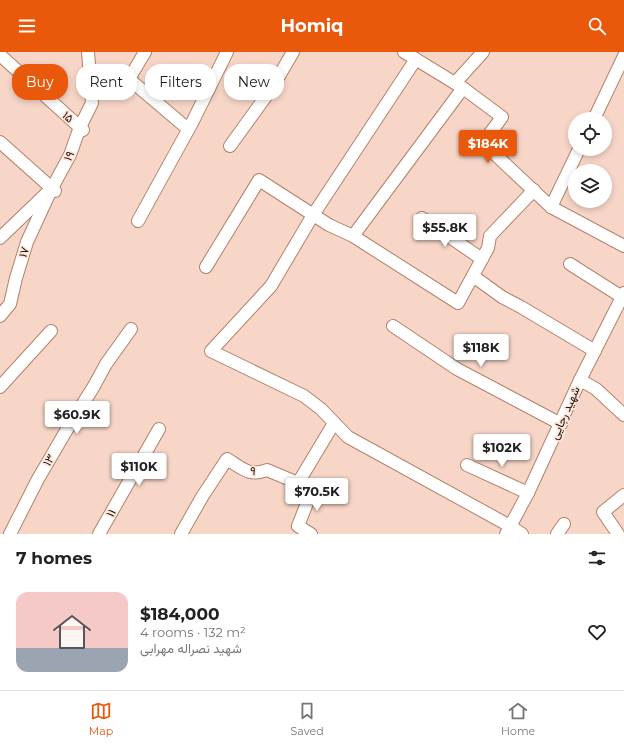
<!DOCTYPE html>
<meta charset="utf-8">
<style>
body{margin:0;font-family:Montserrat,Vazirmatn,sans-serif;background:#f6f6f6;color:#222;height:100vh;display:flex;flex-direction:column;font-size:15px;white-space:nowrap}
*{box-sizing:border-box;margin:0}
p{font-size:13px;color:#767676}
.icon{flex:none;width:22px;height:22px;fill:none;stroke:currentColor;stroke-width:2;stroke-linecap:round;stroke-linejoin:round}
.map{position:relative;height:482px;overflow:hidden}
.drawer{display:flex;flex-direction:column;background:#fff;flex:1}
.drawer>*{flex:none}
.top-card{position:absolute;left:12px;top:12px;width:400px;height:36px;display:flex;gap:8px}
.controls{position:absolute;left:568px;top:60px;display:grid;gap:8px}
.controls a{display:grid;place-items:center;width:44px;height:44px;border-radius:50%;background:#fff;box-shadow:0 2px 6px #0003;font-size:20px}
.price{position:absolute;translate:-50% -34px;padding:0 9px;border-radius:4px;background:#fff;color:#222;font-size:13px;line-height:26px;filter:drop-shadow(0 1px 2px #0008)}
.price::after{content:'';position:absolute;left:50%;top:24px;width:12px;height:9px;margin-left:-6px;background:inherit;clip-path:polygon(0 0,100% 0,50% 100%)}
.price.active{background:#ea580c;color:#fff}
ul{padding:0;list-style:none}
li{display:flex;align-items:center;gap:12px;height:100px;padding:0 16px}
li span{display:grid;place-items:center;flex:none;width:112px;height:80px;border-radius:12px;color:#555}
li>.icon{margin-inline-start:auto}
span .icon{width:48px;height:48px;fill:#fffc;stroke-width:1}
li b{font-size:17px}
h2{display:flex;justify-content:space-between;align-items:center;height:48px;padding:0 16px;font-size:17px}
.pill{padding:0 14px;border-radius:16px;background:#fff;box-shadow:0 2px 6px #0003;font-size:14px;line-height:36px}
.pill.active{background:#ea580c;color:#fff}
header{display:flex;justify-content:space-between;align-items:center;height:52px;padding:0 16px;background:#ea580c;color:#fff;font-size:18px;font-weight:700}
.menu{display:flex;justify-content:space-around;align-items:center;height:56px;border-top:1px solid #e0e0e0;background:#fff;font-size:11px;color:#767676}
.menu a{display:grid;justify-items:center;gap:2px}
.menu .active{color:#ea580c}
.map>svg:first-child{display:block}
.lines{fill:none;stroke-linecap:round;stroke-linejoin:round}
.minor-casing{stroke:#b3816a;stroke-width:14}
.minor{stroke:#fff;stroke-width:12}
.labels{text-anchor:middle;stroke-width:3.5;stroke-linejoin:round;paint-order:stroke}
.street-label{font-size:12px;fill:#26130b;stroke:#fde6dc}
</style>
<header><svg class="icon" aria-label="menu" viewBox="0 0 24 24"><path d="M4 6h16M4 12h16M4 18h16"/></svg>Homiq<svg class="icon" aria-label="search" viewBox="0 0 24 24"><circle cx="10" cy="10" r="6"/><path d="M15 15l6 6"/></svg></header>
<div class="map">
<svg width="624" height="482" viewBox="0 0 624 482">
<rect width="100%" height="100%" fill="#f7d6c7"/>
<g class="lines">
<defs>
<g id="minor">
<path d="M145,0L129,27L188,77"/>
<path d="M404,0L463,36L502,65L483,91L551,155L624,194"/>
<path d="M0,3L83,78"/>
<path d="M416,7L313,163L271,234L211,299L304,344L321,357L348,385L510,474L522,482"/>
<path d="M455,31L483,0"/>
<path d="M594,67L624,4"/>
<path d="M0,90L55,139"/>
<path d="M230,94L272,36L293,0"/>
<path d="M551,155L579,97"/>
<path d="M422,166L482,207"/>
<path d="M138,169L193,69L227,0"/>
<path d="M353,184L463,36"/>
<path d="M0,186L52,136L70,103L80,75L92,51L88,0"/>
<path d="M570,212L622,245"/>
<path d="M206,215L259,128L329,173L353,184L458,251L488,196L490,184L534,138"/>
<path d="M473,224L502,245L521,255L595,299"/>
<path d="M0,264L10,252L16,226L27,190L50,140"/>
<path d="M393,274L457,317L561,372"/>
<path d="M580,328L596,337L624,363"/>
<path d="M0,335L51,279"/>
<path d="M467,413L528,441"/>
<path d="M298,431L311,441L298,474L311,482"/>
<path d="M10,482L38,427L66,379L94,334L106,312L131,277"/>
<path d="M99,482L159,377"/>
<path d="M181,482L202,445L227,407C242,416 249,425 267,418L298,431L334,371"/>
<path d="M506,482L528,441L580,328L624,241"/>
<path d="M557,482L564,472"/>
<path d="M618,482L603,460L624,443"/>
</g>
</defs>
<!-- minor casing -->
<use href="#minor" class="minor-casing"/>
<!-- minor -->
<use href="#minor" class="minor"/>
</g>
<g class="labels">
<!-- street labels -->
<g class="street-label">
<text transform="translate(68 65) rotate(42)" y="4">۱۵</text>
<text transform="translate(69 104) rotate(-65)" y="4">۱۹</text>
<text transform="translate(24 200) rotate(-73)" y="4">۱۷</text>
<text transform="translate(565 361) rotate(-66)" y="4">شهید رجایی</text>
<text transform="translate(49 408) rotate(-60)" y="4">۱۳</text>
<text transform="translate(253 419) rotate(8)" y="4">۹</text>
<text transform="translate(111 461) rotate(-61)" y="4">۱۱</text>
</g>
</g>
</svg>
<div class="controls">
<a><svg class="icon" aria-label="locate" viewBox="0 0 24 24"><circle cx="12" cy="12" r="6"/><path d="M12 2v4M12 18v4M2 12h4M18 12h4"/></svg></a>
<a><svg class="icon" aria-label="layers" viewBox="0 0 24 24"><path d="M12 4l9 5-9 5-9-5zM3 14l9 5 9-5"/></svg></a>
</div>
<b class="price active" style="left:488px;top:112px">$184K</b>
<b class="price" style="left:445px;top:196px">$55.8K</b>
<b class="price" style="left:481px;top:316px">$118K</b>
<b class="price" style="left:77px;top:383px">$60.9K</b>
<b class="price" style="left:502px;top:416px">$102K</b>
<b class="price" style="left:139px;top:435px">$110K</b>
<b class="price" style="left:317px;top:460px">$70.5K</b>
<div class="top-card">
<a class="pill active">Buy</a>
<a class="pill">Rent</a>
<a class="pill">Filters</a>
<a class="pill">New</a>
</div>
</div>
<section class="drawer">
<h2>7 homes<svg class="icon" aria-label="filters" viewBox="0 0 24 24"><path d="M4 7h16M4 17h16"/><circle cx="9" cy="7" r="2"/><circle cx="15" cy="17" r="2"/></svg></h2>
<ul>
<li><span style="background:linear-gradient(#f6c9c9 70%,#9aa5b1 0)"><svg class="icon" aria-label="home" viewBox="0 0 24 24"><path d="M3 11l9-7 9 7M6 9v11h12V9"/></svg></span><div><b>$184,000</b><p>4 rooms · 132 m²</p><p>شهید نصراله مهرابی</p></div><svg class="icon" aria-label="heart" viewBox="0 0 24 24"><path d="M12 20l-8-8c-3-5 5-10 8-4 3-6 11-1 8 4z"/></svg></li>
</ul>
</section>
<nav class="menu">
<a class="active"><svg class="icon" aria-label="map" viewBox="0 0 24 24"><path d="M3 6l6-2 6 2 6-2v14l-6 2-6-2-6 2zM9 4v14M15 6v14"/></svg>Map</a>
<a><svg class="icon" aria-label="saved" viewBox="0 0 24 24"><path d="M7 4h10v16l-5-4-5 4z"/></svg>Saved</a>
<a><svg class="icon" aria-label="home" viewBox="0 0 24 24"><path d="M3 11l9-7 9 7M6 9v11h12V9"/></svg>Home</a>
</nav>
